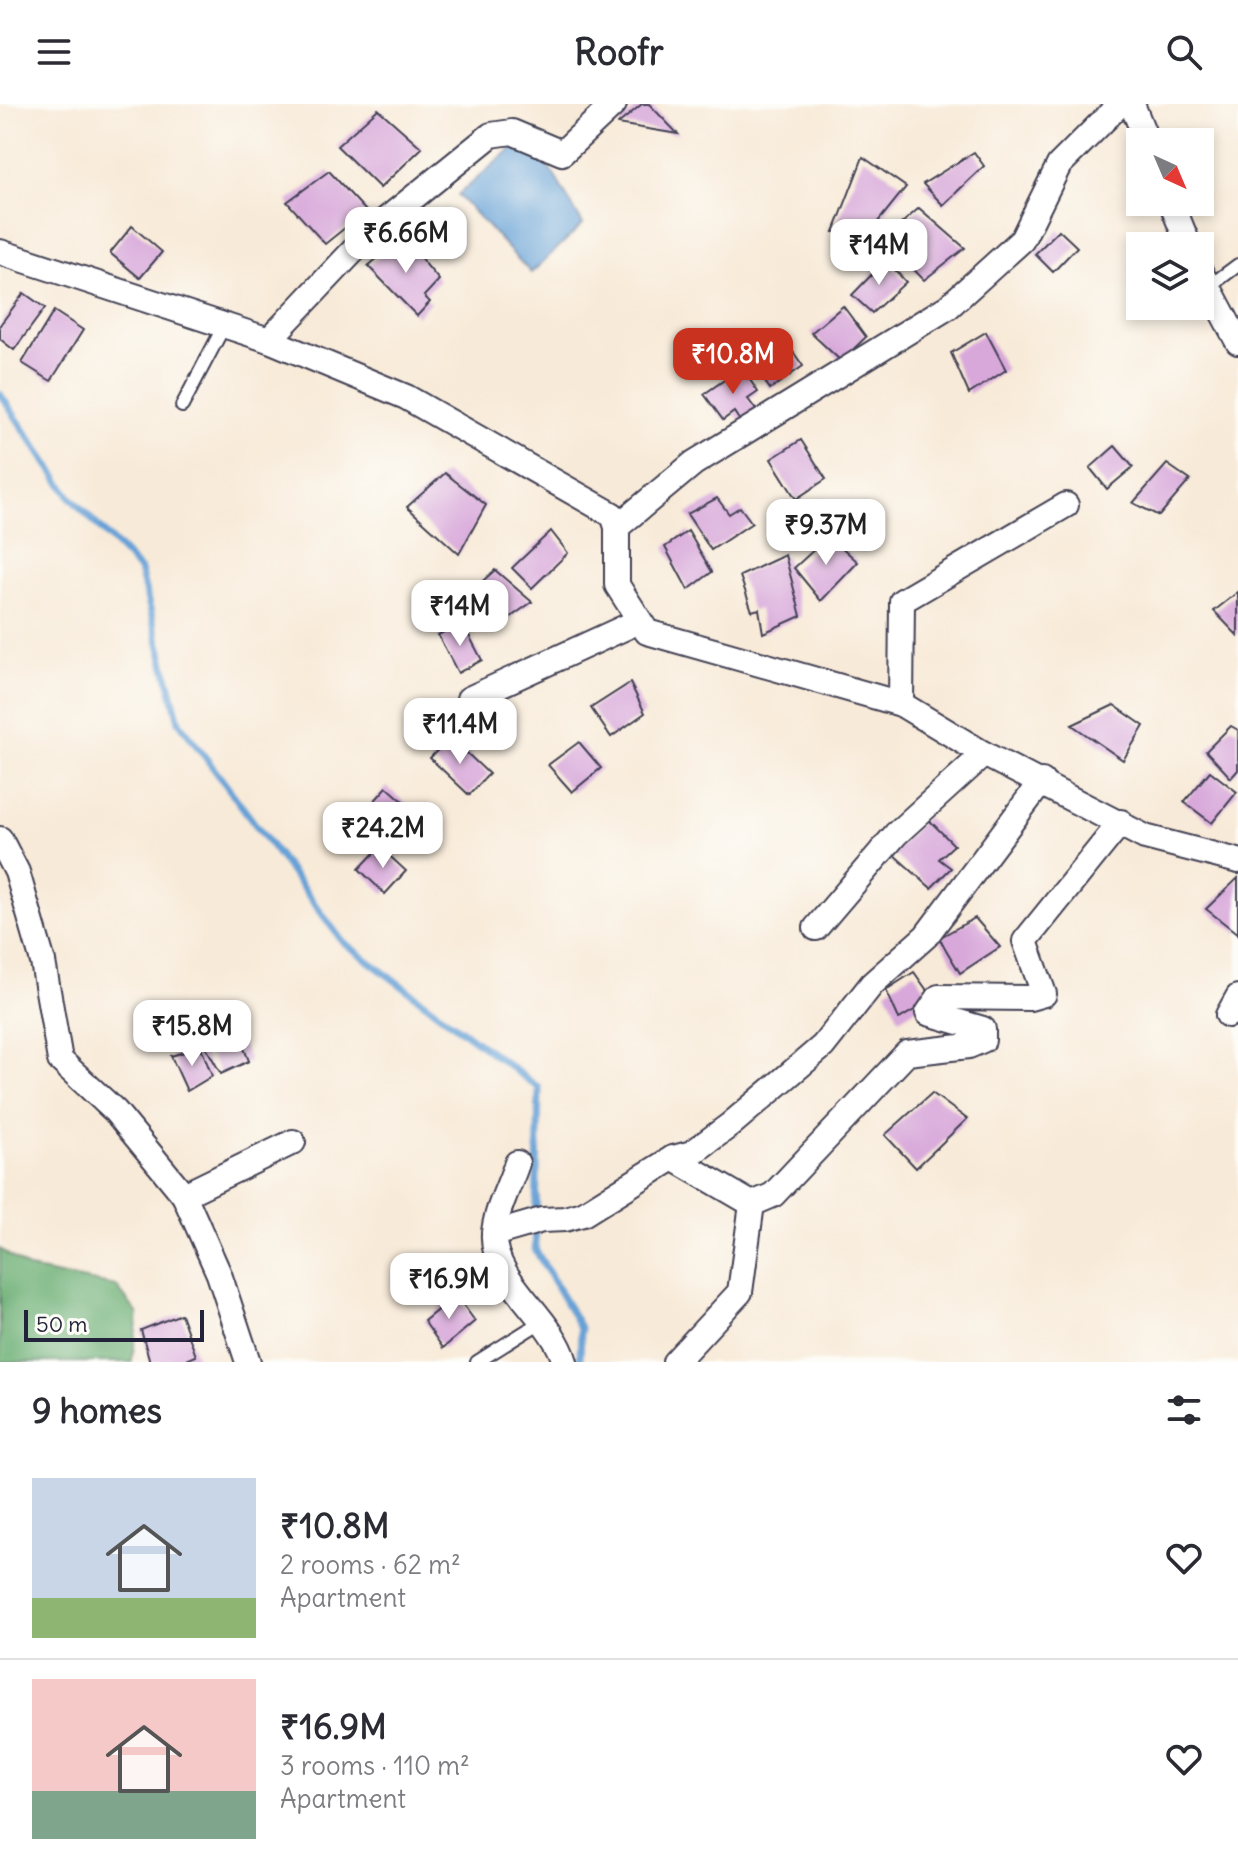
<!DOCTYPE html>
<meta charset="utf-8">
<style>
body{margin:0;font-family:Delius,sans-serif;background:#f2f2f3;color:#2b2b33;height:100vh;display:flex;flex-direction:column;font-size:30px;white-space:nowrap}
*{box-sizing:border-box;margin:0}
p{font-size:26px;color:#7c7c81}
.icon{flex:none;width:44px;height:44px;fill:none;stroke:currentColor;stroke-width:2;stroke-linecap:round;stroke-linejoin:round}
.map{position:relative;height:1258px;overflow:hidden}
.panel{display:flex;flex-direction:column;background:#fff;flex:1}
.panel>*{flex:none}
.needle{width:52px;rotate:136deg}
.tools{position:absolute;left:1126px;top:24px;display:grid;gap:16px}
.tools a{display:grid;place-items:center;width:88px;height:88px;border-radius:0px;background:#fff;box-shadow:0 4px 12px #0003;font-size:40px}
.scale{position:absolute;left:24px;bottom:20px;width:180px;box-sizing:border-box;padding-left:8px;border:4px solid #22223b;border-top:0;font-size:22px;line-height:28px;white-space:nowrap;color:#22223b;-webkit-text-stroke:6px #fdfcf7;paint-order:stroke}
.price{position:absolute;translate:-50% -68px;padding:0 18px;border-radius:16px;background:#fff;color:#222;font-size:26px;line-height:52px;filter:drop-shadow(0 2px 4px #0008)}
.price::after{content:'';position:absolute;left:50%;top:48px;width:24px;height:18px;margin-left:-12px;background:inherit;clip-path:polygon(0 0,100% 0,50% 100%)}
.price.selected{background:#c8321e;color:#fff}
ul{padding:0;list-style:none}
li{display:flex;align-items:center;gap:24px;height:200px;padding:0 32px}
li+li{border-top:2px solid #e1e1e2}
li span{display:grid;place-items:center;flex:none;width:224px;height:160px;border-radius:0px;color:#555}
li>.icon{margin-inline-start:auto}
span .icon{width:96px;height:96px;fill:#fffc;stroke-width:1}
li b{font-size:34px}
h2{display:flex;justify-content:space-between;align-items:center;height:96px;padding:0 32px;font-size:34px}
header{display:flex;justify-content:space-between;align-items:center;height:104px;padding:0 32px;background:#fff;font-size:36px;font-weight:700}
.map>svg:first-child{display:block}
.forest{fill:#6aae73;stroke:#466857;stroke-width:2}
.water{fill:#66a1d6;stroke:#446288;stroke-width:2}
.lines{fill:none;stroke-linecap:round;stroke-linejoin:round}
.stream{stroke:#66a1d6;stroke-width:7}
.building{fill:#d8a8da}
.lane-casing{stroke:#424053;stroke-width:16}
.street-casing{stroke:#424053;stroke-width:28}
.lane{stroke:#fff;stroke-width:12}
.street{stroke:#fff;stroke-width:24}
</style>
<header><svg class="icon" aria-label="menu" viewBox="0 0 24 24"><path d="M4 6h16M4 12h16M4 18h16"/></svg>Roofr<svg class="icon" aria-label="search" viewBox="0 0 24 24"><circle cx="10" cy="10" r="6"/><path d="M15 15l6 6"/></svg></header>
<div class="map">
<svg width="1238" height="1258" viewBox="0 0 1238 1258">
<rect width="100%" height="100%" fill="#fdfcf7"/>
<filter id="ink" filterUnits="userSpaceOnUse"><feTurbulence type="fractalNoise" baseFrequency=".0125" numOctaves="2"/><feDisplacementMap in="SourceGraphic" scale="16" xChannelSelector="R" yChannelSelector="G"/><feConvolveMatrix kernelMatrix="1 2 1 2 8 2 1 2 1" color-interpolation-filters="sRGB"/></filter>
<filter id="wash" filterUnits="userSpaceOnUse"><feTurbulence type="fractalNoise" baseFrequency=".006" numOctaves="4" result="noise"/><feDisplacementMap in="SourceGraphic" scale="32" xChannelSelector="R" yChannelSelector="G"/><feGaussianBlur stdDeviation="1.8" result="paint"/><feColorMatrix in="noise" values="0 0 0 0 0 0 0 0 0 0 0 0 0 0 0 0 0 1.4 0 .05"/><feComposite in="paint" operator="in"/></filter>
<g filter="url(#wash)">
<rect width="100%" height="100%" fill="#f8ead8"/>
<!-- forest -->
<path class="forest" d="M0,1145L29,1165L116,1182L138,1210L132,1258H0Z"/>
<!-- water -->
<path class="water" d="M524,34L553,69L583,120L531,169L458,91Z"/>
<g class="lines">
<!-- stream -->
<g class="stream">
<path d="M0,290L70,393L140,466L179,618L343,838L539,984L536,1112"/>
<path d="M536,1124L535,1145L581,1225L580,1258"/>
</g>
</g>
<g id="blocks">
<!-- building -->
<g class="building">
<path d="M642,0H649L678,30L618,20Z"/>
<path d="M378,5L422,44L380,84L337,42Z"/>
<path d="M974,48L984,62L943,101L923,80Z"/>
<path d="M863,53L906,83L869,129L834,128Z"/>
<path d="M329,67L366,107L325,140L287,98Z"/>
<path d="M919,104L965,144L924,176L884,135Z"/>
<path d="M132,122L162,148L140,174L110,149Z"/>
<path d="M1059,126L1077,143L1053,168L1035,150Z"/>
<path d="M403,133L439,176L424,192L430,198L417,212L368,162Z"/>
<path d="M886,156L906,178L872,209L852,191Z"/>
<path d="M24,189L45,204L14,246L0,235V221Z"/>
<path d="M843,202L866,233L841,257L811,229Z"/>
<path d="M54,207L83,226L51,277L22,259Z"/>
<path d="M986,228L1006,266L969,290L951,249Z"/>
<path d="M780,229L803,262L770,285L747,252Z"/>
<path d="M742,264L758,288L748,295L756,306L740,317L734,308L723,316L704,290Z"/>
<path d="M801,336L826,375L796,395L771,355Z"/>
<path d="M1115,342L1133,363L1107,385L1090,364Z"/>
<path d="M1167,360L1190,376L1159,412L1133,399Z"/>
<path d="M445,369L486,401L459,450L407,403Z"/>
<path d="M717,394L729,410L740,403L752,419L711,446L687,410Z"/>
<path d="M551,427L568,449L532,484L512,464Z"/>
<path d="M688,427L712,468L688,486L665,443Z"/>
<path d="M829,432L858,458L821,497L794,464Z"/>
<path d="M785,451L801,512L763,529L759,505L752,507L740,472Z"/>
<path d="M495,466L532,498L494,525L457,500Z"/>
<path d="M1238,488V532L1214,507Z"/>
<path d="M462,518L482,556L458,569L438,531Z"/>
<path d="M630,579L645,609L611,633L591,604Z"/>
<path d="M1114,601L1144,622L1123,656L1072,621Z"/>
<path d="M1231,622L1238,626V666L1231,674L1206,647Z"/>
<path d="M450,633L489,670L469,691L430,654Z"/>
<path d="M579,638L601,664L572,688L548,661Z"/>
<path d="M1210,667L1237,688L1212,719L1184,698Z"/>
<path d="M387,683L412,705L404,715L409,719L399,730L394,726L384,737L359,714Z"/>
<path d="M926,713L954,741L939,755L951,764L931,784L893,750Z"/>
<path d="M380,743L406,767L385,790L359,765Z"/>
<path d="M1238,774V830L1206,805Z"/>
<path d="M975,814L1000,843L960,869L939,834Z"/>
<path d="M914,868L933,895L899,915L886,886Z"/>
<path d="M236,924L249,957L221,970L203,938Z"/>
<path d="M201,943L212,972L187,987L171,952Z"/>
<path d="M932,989L967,1015L916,1064L885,1031Z"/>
<path d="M456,1191L475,1217L443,1244L424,1217Z"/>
<path d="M181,1210L196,1252L182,1258H150L141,1226Z"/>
</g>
</g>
</g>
<g filter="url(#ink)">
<use href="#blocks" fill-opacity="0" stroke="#424053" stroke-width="2"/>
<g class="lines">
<defs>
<g id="lane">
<path d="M1207,184L1238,161"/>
<path d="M182,302L224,222"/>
<path d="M477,1258L544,1216"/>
</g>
<g id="street">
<path d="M1120,0L1059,61L1022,136L948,203L694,359L617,423V481L647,528L901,600L984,650L1145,733L1238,757"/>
<path d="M1132,0L1147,38"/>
<path d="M1171,98L1189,142"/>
<path d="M0,148L269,236L406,293L613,411L617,423"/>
<path d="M1200,167L1238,238"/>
<path d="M269,236L372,127L491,31L512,28L562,49L614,0"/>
<path d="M469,595L639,517"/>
<path d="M901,600L902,497L1066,401"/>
<path d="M0,735L17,768L43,858L60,956L115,1007L184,1091L293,1038"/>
<path d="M816,824L896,730L984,650"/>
<path d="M1228,911L1238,893"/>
<path d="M673,1054L752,1100"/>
<path d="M517,1059C510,1081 495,1108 494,1130C491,1176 552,1212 565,1258"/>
<path d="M184,1091L219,1170L248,1258"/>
<path d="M494,1130L542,1116L565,1115L583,1110L673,1054L692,1049L730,1021L823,942L872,880L926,832L1042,677"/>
<path d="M675,1258L740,1188L752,1100L773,1091L907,949L969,942L983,936V925L928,909L939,893L1030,894L1044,890L1025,837L1121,718"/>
</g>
</defs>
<!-- lane casing -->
<use href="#lane" class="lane-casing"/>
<!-- street casing -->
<use href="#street" class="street-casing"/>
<!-- lane -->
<use href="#lane" class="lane"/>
<!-- street -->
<use href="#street" class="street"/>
</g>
</g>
</svg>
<div class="tools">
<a><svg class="needle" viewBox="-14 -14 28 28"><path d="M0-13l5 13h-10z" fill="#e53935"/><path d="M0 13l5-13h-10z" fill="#7c7c81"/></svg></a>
<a><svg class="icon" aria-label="layers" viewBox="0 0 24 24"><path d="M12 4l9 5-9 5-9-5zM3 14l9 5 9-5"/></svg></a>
</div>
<div class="scale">50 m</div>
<b class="price" style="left:406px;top:171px">₹6.66M</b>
<b class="price" style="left:879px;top:183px">₹14M</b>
<b class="price selected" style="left:733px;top:292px">₹10.8M</b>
<b class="price" style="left:826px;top:463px">₹9.37M</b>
<b class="price" style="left:460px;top:544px">₹14M</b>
<b class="price" style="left:460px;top:662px">₹11.4M</b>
<b class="price" style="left:383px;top:766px">₹24.2M</b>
<b class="price" style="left:192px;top:964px">₹15.8M</b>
<b class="price" style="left:449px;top:1217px">₹16.9M</b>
</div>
<section class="panel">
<h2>9 homes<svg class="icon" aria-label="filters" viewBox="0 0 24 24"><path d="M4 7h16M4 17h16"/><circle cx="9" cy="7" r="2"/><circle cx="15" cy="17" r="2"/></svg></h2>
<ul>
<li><span style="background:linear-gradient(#c9d6e8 75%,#8fb573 0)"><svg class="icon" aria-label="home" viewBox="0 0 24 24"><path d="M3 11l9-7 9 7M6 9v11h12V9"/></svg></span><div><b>₹10.8M</b><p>2 rooms · 62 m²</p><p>Apartment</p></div><svg class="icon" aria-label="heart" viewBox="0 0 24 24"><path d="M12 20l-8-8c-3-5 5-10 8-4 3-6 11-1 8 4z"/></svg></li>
<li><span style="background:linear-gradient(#f6c9c9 70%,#7fa58c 0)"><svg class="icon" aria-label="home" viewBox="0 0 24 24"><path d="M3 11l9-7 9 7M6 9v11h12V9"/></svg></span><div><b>₹16.9M</b><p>3 rooms · 110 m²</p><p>Apartment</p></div><svg class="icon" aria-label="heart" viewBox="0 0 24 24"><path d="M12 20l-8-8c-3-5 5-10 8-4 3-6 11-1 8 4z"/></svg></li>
</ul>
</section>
